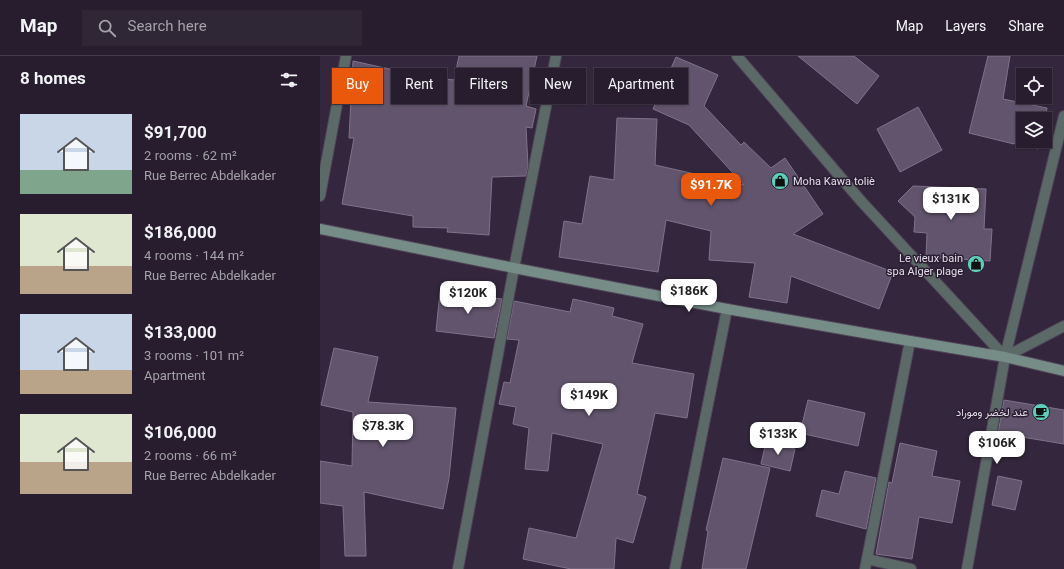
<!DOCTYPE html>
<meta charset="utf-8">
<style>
body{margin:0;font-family:Georgia,Vazirmatn,serif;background:#2f2636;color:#f1f3f6;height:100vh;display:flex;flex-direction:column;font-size:15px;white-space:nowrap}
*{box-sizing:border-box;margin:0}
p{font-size:13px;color:#a4a2aa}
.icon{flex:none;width:22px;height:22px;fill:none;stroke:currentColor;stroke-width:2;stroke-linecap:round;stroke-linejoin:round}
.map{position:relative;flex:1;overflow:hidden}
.drawer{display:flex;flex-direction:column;background:#271d2e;width:320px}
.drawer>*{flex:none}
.top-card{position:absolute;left:12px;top:12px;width:380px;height:36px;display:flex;gap:8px}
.controls{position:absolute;left:696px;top:12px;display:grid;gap:8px}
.controls a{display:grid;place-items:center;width:36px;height:36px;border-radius:0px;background:#271d2e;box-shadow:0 1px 3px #0004,0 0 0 1px #433b4a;font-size:20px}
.price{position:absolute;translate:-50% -34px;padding:0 9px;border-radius:8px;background:#fff;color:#222;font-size:13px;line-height:26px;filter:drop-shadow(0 1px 2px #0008)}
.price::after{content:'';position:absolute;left:50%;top:24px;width:12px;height:9px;margin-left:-6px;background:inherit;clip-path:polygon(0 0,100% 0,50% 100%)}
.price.on{background:#ea580c;color:#fff}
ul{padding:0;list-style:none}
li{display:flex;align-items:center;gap:12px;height:100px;padding:0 20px}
li span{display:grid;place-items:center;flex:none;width:112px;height:80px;border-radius:0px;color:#555}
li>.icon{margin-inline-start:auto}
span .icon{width:48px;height:48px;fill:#fffc;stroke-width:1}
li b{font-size:17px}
h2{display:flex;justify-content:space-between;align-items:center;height:48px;padding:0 20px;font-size:17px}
.pill{padding:0 14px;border-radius:0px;background:#271d2e;box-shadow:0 1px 3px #0004,0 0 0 1px #433b4a;font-size:14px;line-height:36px}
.pill.on{background:#ea580c;color:#fff}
header{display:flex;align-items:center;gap:24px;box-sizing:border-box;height:56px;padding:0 20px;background:#271d2e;border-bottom:1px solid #433b4a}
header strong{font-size:19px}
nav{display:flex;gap:22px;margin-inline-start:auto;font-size:14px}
.search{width:280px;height:36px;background:#2f2636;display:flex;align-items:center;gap:10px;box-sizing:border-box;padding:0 14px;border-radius:0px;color:#a4a2aa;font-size:15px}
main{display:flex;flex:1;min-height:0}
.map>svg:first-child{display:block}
.building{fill:#61546c;stroke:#80728b}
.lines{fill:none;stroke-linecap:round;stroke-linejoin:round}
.street-casing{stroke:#504459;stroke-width:12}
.secondary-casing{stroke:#504459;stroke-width:12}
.street{stroke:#5c6a67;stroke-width:10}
.secondary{stroke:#768d87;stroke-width:10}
.labels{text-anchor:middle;stroke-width:3;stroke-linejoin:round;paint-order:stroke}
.poi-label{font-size:11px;fill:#e3dcea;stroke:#2a1e32;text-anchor:end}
</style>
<header>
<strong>Map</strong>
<div class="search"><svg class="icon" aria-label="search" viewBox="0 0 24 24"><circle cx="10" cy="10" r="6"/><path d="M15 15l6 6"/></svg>Search here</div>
<nav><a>Map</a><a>Layers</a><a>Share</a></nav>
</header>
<main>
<section class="drawer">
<h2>8 homes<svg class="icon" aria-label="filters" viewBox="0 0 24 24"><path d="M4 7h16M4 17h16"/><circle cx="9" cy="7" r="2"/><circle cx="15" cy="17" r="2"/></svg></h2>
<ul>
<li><span style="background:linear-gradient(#c9d6e8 70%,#7fa58c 0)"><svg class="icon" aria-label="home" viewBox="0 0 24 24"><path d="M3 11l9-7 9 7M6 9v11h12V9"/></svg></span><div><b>$91,700</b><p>2 rooms · 62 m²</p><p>Rue Berrec Abdelkader</p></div></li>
<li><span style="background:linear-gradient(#dfe7d0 65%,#b9a48a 0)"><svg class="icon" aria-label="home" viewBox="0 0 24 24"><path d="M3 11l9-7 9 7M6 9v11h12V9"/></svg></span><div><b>$186,000</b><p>4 rooms · 144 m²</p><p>Rue Berrec Abdelkader</p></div></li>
<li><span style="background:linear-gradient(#c9d6e8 70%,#b9a48a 0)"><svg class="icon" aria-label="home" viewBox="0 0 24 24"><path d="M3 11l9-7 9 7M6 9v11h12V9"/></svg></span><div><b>$133,000</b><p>3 rooms · 101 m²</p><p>Apartment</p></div></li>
<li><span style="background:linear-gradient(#dfe7d0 60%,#b9a48a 0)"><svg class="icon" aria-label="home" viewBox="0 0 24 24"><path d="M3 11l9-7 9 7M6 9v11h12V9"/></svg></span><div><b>$106,000</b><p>2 rooms · 66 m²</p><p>Rue Berrec Abdelkader</p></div></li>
</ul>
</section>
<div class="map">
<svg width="744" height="513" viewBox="0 0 744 513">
<rect width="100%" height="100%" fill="#34273d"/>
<!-- building -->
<g class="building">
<path d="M139,0H217L206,50L216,53L212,72L206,71L208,110L206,120L172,121L169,179L127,176L128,172L93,171V160L22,148L34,82H29L33,5L83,16L82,18L134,24Z"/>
<path d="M478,0H534L559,20L537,48Z"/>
<path d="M668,0H690L683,43L727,52L725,63H703V85H720L718,93L694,87V88L649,77Z"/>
<path d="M356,1L398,19L384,50L421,89L424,86L451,112L465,102L503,158L473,178L573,216L559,253L471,220L467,247L429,241L435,207L389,204L391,175L346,164L338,216L239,201L244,165L262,168L270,120L294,124L297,62L337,63L335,109L424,129L369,69L333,53Z"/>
<path d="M598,51L622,94L580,116L557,73Z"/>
<path d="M593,130L666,133L664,173H672L670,205L606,201L607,177L594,176L595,161L578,145Z"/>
<path d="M120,236L182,243L174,282L116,275Z"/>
<path d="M253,243L294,252L292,260L323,268L312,307L374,318L367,362L335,357L317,438L326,441L313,487L296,482L294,513H251L203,503L209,472L256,482L283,388L232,377L228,415L205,413L209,372L193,368L196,351L179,348L184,326L190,327L199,284L187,283L194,245L250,256Z"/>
<path d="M14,292L58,301L48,346L136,352L129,422L123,453L44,436L46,500H25L23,450L0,447V405L32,410L33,356L1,349Z"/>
<path d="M488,344L545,357L538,390L480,377Z"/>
<path d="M684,344L744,354V388L678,377Z"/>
<path d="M446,386L475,393L470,415L441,408Z"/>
<path d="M580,387L617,395L612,420L640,425L632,467L599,461L592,503L556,498L569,426L572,427Z"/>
<path d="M403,402L450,412L426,513H382L388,475L386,474Z"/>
<path d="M525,415L556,422L546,473L496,460L502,434L519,438Z"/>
<path d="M678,420L702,425L695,454L672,449Z"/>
</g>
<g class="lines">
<defs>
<g id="street">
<path d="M417,0L541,145L685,301"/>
<path d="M0,140L26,0"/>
<path d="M685,301L744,270"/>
<path d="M547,503L591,513"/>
<path d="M138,513L194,212L236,0"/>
<path d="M355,513L407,253"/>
<path d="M545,513L590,285"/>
<path d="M647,513L685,301L744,60"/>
</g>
<path id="secondary" d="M0,173L194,212L407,253L590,285L685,301L744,315"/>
</defs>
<!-- street casing -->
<use href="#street" class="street-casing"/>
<!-- secondary casing -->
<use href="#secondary" class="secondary-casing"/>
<!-- street -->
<use href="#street" class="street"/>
<!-- secondary -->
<use href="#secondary" class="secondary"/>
</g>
<!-- icons -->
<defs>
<symbol id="shop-disc" viewBox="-11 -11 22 22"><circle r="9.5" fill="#5eceb8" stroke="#2a1e32"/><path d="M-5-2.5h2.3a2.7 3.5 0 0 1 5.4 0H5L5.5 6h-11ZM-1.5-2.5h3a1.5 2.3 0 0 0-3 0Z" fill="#111"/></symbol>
<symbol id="cafe-disc" viewBox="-11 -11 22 22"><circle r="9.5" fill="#5eceb8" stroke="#2a1e32"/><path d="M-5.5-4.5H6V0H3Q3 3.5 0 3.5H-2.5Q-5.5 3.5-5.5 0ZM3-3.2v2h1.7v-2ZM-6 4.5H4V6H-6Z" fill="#111"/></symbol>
</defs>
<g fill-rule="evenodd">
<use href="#shop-disc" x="450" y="115" width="20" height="20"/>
<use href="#shop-disc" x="646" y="198" width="20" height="20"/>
<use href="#cafe-disc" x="711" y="346" width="20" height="20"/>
</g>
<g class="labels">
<!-- poi labels -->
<g class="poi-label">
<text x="473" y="129" text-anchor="start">Moha Kawa toliè</text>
<text x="643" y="206">Le vieux bain<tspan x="643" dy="13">spa Alger plage</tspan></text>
<text x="708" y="360">عند لخضر وموراد</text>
</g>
</g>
</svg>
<div class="controls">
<a><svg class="icon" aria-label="locate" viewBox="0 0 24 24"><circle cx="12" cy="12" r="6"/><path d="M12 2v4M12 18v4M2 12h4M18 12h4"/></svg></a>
<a><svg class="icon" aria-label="layers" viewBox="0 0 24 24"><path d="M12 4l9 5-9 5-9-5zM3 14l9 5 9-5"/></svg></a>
</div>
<b class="price on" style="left:391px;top:151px">$91.7K</b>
<b class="price" style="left:631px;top:165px">$131K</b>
<b class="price" style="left:369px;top:257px">$186K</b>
<b class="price" style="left:148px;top:259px">$120K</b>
<b class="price" style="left:269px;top:361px">$149K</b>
<b class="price" style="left:63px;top:392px">$78.3K</b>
<b class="price" style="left:458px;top:400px">$133K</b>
<b class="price" style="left:677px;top:409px">$106K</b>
<div class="top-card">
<a class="pill on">Buy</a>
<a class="pill">Rent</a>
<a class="pill">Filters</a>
<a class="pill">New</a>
<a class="pill">Apartment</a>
</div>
</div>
</main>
